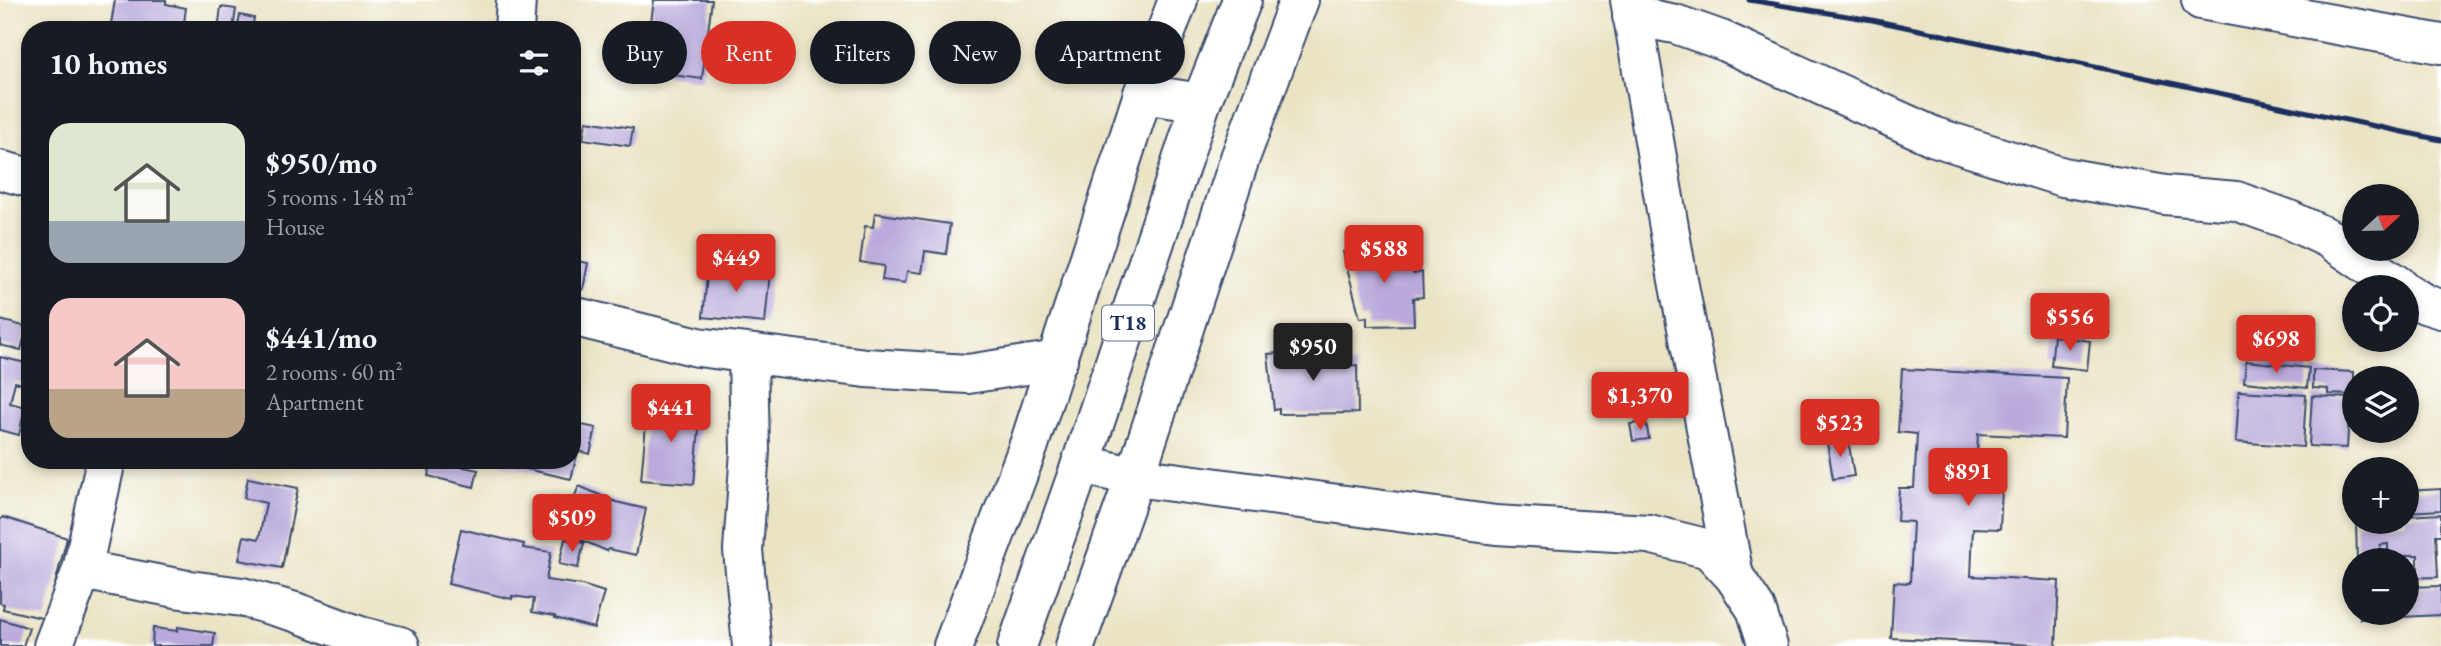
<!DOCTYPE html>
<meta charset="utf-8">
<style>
body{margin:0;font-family:"EB Garamond",serif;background:#20242c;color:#f1f3f6;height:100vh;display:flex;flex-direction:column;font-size:26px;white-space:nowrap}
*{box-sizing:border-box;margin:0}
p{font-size:23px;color:#9ea1a6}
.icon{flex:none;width:38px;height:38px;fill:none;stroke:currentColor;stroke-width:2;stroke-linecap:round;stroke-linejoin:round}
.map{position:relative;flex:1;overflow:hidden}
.panel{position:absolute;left:21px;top:21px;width:560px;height:448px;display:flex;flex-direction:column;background:#171b24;border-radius:28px;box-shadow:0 4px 10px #0003}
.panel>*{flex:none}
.top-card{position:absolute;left:602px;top:21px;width:665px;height:63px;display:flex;gap:14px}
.needle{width:46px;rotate:68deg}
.fabs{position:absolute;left:2342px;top:184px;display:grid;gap:14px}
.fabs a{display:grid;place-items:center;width:77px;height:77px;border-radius:50%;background:#171b24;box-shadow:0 4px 10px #0003;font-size:35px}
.price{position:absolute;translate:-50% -60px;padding:0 16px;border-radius:7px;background:#d93025;color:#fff;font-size:23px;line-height:46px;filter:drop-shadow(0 2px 4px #0008)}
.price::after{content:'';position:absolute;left:50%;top:42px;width:21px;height:16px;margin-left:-10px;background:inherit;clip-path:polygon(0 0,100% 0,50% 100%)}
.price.selected{background:#222;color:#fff}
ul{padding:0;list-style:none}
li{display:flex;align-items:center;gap:21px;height:175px;padding:0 28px}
li span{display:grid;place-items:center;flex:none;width:196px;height:140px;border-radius:21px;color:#555}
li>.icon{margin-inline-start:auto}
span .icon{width:84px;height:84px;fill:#fffc;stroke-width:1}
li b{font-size:30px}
h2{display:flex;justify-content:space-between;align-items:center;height:84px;padding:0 28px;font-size:30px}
.chip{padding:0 24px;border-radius:32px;background:#171b24;box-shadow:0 4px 10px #0003;font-size:24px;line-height:63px}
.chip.selected{background:#d93025;color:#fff}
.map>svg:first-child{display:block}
.building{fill:#baaadb}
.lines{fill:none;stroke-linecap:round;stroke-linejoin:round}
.minor-casing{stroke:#3a4a6d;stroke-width:42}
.major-casing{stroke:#3a4a6d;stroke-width:42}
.minor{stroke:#fff;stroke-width:38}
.major{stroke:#fff;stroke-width:38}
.rail{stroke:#1b2f5e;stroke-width:5}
.labels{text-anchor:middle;stroke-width:5;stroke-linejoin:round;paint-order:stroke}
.shield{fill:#fff;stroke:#5f6d8e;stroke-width:2}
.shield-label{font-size:21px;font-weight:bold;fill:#1b2f5e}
</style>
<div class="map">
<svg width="2441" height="646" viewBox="0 0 2441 646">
<rect width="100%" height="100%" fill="#fff"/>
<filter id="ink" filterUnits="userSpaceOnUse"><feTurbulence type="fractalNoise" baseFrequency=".0143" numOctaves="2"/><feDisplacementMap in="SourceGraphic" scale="14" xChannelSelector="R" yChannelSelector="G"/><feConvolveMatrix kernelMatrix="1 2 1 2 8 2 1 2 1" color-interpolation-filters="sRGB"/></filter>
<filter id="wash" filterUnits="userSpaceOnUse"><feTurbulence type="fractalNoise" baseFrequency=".00686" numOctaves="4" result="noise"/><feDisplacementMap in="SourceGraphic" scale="28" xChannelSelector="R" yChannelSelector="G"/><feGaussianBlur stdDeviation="1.57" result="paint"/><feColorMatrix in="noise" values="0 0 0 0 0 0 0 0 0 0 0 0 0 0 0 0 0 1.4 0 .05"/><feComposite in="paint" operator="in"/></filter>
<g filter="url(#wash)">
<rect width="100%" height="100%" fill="#eae4c5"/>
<g id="blocks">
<!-- building -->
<g class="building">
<path d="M115,0H166V4L186,8L183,30H110Z"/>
<path d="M654,0H712L702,79L664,74L666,62L646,59Z"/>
<path d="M221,7L236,9L233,30H218Z"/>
<path d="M240,15L254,18L252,30H237Z"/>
<path d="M586,121L633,128L630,146L583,139Z"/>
<path d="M875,213L950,224L946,254L925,251L922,273L907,271L905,283L882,280L884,266L860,262L865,226L873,227Z"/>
<path d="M1389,241L1393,256H1411L1413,273L1422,272L1423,297L1413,298L1414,325L1367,326V317L1360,318L1343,252Z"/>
<path d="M572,260L588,263L583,290L572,288Z"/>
<path d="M708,266L770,272L765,323L703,317Z"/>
<path d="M0,320L27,327L21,350L0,345Z"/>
<path d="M2054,336L2090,341L2087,370L2051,366Z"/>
<path d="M1334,348L1336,366L1357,365L1358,413L1279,414V409L1274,410L1268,354Z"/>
<path d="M0,357L30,364L26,385L15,382L10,403L25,407L19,435L0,430Z"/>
<path d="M2246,361L2309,368L2307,388L2244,382Z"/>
<path d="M1902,369L2067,378L2064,438L1978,434L1975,488L2002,489L2000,529L1973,528L1971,576L2059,581L2056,646L1891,638L1894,582L1910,583L1913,522L1897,521L1899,488H1914L1917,434L1898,432Z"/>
<path d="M2313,370L2354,372V395L2328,394V389L2313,388Z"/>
<path d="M2239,391L2306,395L2303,447L2236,442Z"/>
<path d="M2312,396L2350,398L2347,448L2309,446Z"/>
<path d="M648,403L701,408L694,484L641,480Z"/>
<path d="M1646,422L1649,439L1633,441L1630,424Z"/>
<path d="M572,423L596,428L590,454L578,451L571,479L500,463L501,460H572Z"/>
<path d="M1848,439L1854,476L1833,479L1827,442Z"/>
<path d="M432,460L478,470L474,487L428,476Z"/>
<path d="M248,478L298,488L282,568L239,560L244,536L259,539L266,503L244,498Z"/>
<path d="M579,486L616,502L646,509L636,555L609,549L607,551L560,531Z"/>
<path d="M2441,489V510L2406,512V491Z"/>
<path d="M2441,514V535H2436L2438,577L2406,578V571L2418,570V555H2407V560H2388V544L2380,545L2381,560H2357L2356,522H2406V516Z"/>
<path d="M3,517L67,538L46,619L3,609L4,604L0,603V520Z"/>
<path d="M461,529L524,544L523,548L551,552L546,580L582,585L604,592L594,628L555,618V616L532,612L534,599L512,596V599L448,584Z"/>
<path d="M565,539L584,543L578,568L559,564Z"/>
<path d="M2441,586V615L2360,619V612H2406V587Z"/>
<path d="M0,619L29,628L23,646H0Z"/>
<path d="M178,627L215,633L213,646H152L153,628L177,631Z"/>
</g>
</g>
</g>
<g filter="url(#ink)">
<use href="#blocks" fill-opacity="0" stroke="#3a4a6d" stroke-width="2"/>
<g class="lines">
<defs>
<g id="minor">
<path d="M1630,0L1678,280L1734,576"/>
<path d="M2201,0L2441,44"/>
<path d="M1632,16L1675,24L1721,40L1935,137L2063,177L2165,195L2236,201L2287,219L2328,238L2400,287"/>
<path d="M514,30L516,0"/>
<path d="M1143,94L1201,103"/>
<path d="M0,170L30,178"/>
<path d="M2406,292L2425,304L2441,309"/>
<path d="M572,316L698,347L866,368L968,374L1058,360"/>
<path d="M748,354L750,451L743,550L752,646"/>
<path d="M1081,464L1135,477L1496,525L1649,534L1709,549L1734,576L1756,609L1768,646"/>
<path d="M82,570L182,589L242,597L295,612L360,636L400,646"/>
<path d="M53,646L82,570L106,460"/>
<path d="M953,646L1029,445L1143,94L1178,0"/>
<path d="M1075,646L1135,477L1240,158L1299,0"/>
</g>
<path id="major" d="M1017,646L1081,464L1201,103L1242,0"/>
</defs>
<!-- minor casing -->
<use href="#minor" class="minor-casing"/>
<!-- major casing -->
<use href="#major" class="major-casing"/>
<!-- minor -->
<use href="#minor" class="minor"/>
<!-- major -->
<use href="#major" class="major"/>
<!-- rail -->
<path class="rail" d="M1749,0L1872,20L2441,140"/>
</g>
</g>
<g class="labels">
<!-- shield labels -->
<rect class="shield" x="1102" y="305.5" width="52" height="35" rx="5"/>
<g class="shield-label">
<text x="1128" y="330">T18</text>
</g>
</g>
</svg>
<div class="fabs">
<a><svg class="needle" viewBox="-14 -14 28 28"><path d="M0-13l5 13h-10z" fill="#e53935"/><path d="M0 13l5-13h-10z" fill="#9ea1a6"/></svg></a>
<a><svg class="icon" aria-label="locate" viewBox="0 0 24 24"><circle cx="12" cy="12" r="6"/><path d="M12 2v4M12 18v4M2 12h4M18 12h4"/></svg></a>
<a><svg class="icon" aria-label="layers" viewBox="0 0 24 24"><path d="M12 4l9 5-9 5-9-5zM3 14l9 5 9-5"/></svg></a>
<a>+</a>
<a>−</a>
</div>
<b class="price" style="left:1384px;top:285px">$588</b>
<b class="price" style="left:736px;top:294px">$449</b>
<b class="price" style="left:2070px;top:353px">$556</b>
<b class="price" style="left:2276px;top:375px">$698</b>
<b class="price selected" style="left:1313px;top:383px">$950</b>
<b class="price" style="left:1640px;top:432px">$1,370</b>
<b class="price" style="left:671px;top:444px">$441</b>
<b class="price" style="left:1840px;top:459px">$523</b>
<b class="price" style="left:1968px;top:508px">$891</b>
<b class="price" style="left:572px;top:554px">$509</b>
<div class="top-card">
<a class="chip">Buy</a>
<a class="chip selected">Rent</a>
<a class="chip">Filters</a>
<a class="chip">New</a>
<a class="chip">Apartment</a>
</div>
<section class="panel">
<h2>10 homes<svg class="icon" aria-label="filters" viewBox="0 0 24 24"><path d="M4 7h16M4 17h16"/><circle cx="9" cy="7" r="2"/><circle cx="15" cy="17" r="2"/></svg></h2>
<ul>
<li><span style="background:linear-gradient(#dfe7d0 70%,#9aa5b1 0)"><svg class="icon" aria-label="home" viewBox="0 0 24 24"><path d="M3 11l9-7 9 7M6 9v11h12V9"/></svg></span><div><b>$950/mo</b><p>5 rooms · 148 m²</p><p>House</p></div></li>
<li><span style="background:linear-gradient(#f6c9c9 65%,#b9a48a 0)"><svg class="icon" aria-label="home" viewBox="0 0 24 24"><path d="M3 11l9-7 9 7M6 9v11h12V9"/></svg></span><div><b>$441/mo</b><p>2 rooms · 60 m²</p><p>Apartment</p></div></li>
</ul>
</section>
</div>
